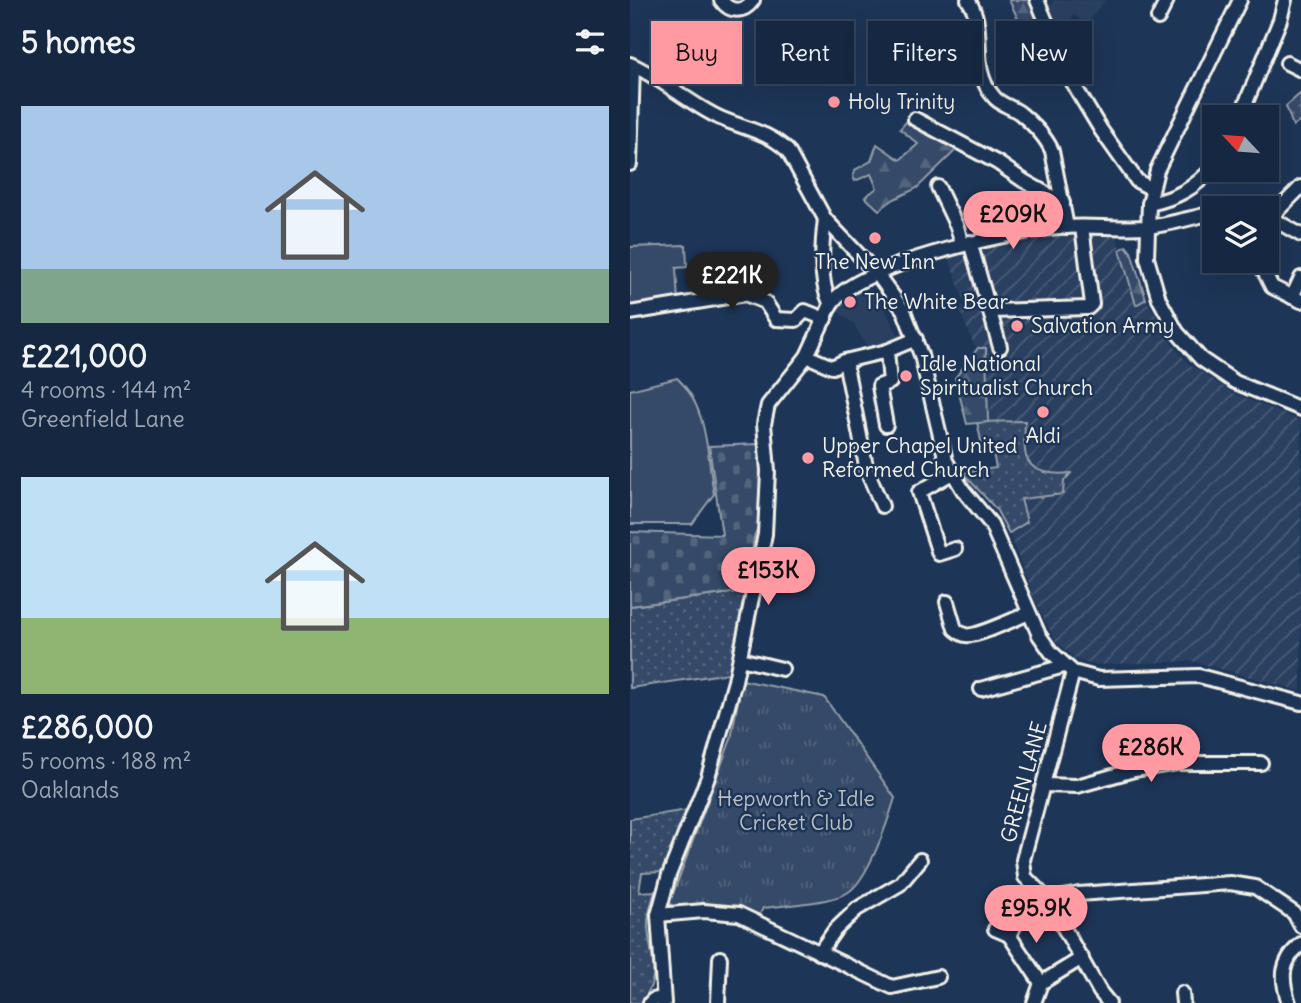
<!DOCTYPE html>
<meta charset="utf-8">
<style>
body{margin:0;font-family:Delius,sans-serif;background:#1f3048;color:#f1f3f6;height:100vh;display:flex;flex-direction:column;font-size:26px;white-space:nowrap}
*{box-sizing:border-box;margin:0}
p{font-size:23px;color:#9ea6b1}
.icon{flex:none;width:38px;height:38px;fill:none;stroke:currentColor;stroke-width:2;stroke-linecap:round;stroke-linejoin:round}
.map{position:relative;flex:1;overflow:hidden}
.side{display:flex;flex-direction:column;background:#162841;width:630px}
.side>*{flex:none}
.banner{position:absolute;left:21px;top:21px;width:544px;height:63px;display:flex;gap:14px}
.needle{width:46px;rotate:296deg}
.tools{position:absolute;left:572px;top:105px;display:grid;gap:14px}
.tools a{display:grid;place-items:center;width:77px;height:77px;border-radius:0px;background:#162841;box-shadow:0 7px 28px #0002,0 0 0 2px #35445a;font-size:35px}
.price{position:absolute;translate:-50% -60px;padding:0 16px;border-radius:24px;background:#ff9aa2;color:#111;font-size:23px;line-height:46px;filter:drop-shadow(0 2px 4px #0008)}
.price::after{content:'';position:absolute;left:50%;top:42px;width:21px;height:16px;margin-left:-10px;background:inherit;clip-path:polygon(0 0,100% 0,50% 100%)}
.price.selected{background:#222;color:#fff}
ul{padding:0;list-style:none}
li{display:grid;align-content:center;gap:14px;height:371px;padding:0 21px}
li span{display:grid;place-items:center;height:217px;border-radius:0px;color:#555}
li>.icon{margin-inline-start:auto}
span .icon{width:126px;height:126px;fill:#fffc;stroke-width:1}
li b{font-size:30px}
h2{display:flex;justify-content:space-between;align-items:center;height:84px;padding:0 21px;font-size:30px}
.chip{padding:0 24px;border-radius:0px;background:#162841;box-shadow:0 7px 28px #0002,0 0 0 2px #35445a;font-size:24px;line-height:63px}
.chip.selected{background:#ff9aa2;color:#111}
main{display:flex;flex:1;min-height:0}
.map>svg:first-child{display:block}
.built{fill:#2a4060}
.industrial{fill:url(#industrial-furrows)}
.grass{fill:url(#grass-dots);stroke:#949ea8;stroke-width:2}
.forest{fill:url(#forest-firs);stroke:#949ea8;stroke-width:2}
.cemetery{fill:url(#cemetery-stones);stroke:#949ea8;stroke-width:2}
.park{fill:url(#park-tufts);stroke:#949ea8;stroke-width:2}
.garden{fill:#354a67;stroke:#949ea8;stroke-width:2}
.lines{fill:none;stroke-linecap:round;stroke-linejoin:round}
.minor-casing{stroke:#f4f1e8;stroke-width:18}
.minor{stroke:#1d3557;stroke-width:12}
.poi-dot{fill:#ff9aa2;stroke:#1d3557;stroke-width:2.5}
.labels{text-anchor:middle;stroke-width:5;stroke-linejoin:round;paint-order:stroke}
.poi-label{font-size:21px;fill:#f4f1e8;stroke:#1d3557;text-anchor:start}
.street-label{font-size:21px;fill:#f4f1e8;stroke:#1d3557}
.park-label{font-size:21px;fill:#bbbfc1;stroke:#1d3557}
</style>
<main>
<section class="side">
<h2>5 homes<svg class="icon" aria-label="filters" viewBox="0 0 24 24"><path d="M4 7h16M4 17h16"/><circle cx="9" cy="7" r="2"/><circle cx="15" cy="17" r="2"/></svg></h2>
<ul>
<li><span style="background:linear-gradient(#a9c7e8 75%,#7fa58c 0)"><svg class="icon" aria-label="home" viewBox="0 0 24 24"><path d="M3 11l9-7 9 7M6 9v11h12V9"/></svg></span><div><b>£221,000</b><p>4 rooms · 144 m²</p><p>Greenfield Lane</p></div></li>
<li><span style="background:linear-gradient(#bfe0f5 65%,#8fb573 0)"><svg class="icon" aria-label="home" viewBox="0 0 24 24"><path d="M3 11l9-7 9 7M6 9v11h12V9"/></svg></span><div><b>£286,000</b><p>5 rooms · 188 m²</p><p>Oaklands</p></div></li>
</ul>
</section>
<div class="map">
<svg width="671" height="1003" viewBox="0 0 671 1003">
<defs>
<pattern id="industrial-furrows" width="10" height="10" patternUnits="userSpaceOnUse" patternTransform="scale(1.75)"><rect width="10" height="10" fill="#2a4060"/><path d="M-1 1l2-2M0 10L10 0M9 11l2-2" fill="none" stroke="#4a5c77"/></pattern>
<pattern id="grass-dots" width="8" height="8" patternUnits="userSpaceOnUse" patternTransform="scale(1.75)"><rect width="8" height="8" fill="#354a67"/><path d="M2 2h.1M6 6h.1" fill="none" stroke="#53657d" stroke-width="1.8" stroke-linecap="round"/></pattern>
<pattern id="forest-firs" width="22" height="20" patternUnits="userSpaceOnUse" patternTransform="scale(1.75)"><rect width="22" height="20" fill="#354a67"/><path d="M5 1l3.5 6h-7zM16 11l3.5 6h-7z" fill="#53657d"/></pattern>
<pattern id="cemetery-stones" width="16" height="16" patternUnits="userSpaceOnUse" patternTransform="scale(1.75)"><rect width="16" height="16" fill="#354a67"/><path d="M2 7V4a2 2 0 0 1 4 0v3zM10 15v-3a2 2 0 0 1 4 0v3z" fill="#53657d"/></pattern>
<pattern id="park-tufts" width="24" height="20" patternUnits="userSpaceOnUse" patternTransform="scale(1.75)"><rect width="24" height="20" fill="#354a67"/><path d="M3 7l-1-3M5 7V3M7 7l1-3M15 17l-1-3M17 17v-4M19 17l1-3" fill="none" stroke="#53657d"/></pattern>
</defs>
<rect width="100%" height="100%" fill="#1d3557"/>
<filter id="ink" filterUnits="userSpaceOnUse"><feTurbulence type="fractalNoise" baseFrequency=".0143" numOctaves="2"/><feDisplacementMap in="SourceGraphic" scale="14" xChannelSelector="R" yChannelSelector="G"/><feConvolveMatrix kernelMatrix="1 2 1 2 8 2 1 2 1" color-interpolation-filters="sRGB"/></filter>
<g filter="url(#ink)">
<!-- built -->
<g class="built">
<path d="M425,0H475L457,24L444,15L427,37L415,9Z"/>
<path d="M237,289L242,290L248,297L271,340L239,351L224,324L205,309L221,296Z"/>
</g>
<!-- industrial -->
<path class="industrial" d="M427,233L487,236L496,277L506,304L516,299L542,344L559,364L603,393L671,421V691L562,661L463,665L447,660L426,642L405,601L379,533L397,522L391,499L433,494L434,481L439,473L420,474L407,468L396,457L395,421L358,422L356,348H348L344,345L329,309L335,305L319,258Z"/>
<!-- grass -->
<g class="grass">
<path d="M671,93V121L663,126L656,106Z"/>
<path d="M395,421C395,431 393,446 396,456C401,474 426,475 441,473L434,481L433,494L391,499L397,522L379,533L366,509L333,473L366,468L362,448L353,450L347,422Z"/>
<path d="M117,591L99,673L0,688V606Z"/>
<path d="M57,810L33,872L12,873L9,892L25,891C22,901 18,912 18,923C18,955 34,974 11,1003H0V819Z"/>
</g>
<!-- forest -->
<g class="forest">
<path d="M379,0H402L425,56L410,65Z"/>
<path d="M276,122L326,150L287,188L264,199L249,210L235,197L247,188L241,174L225,181L223,177L225,170L241,161L247,144L270,160L288,144L270,129Z"/>
<path d="M496,246L501,252L516,299L506,305L490,250Z"/>
<path d="M348,348H356L358,422L337,424L325,378Z"/>
</g>
<!-- cemetery -->
<path class="cemetery" d="M128,444L132,477L129,524L124,537L117,591L0,606V532L92,535L79,446Z"/>
<!-- park -->
<path class="park" d="M112,680L194,697L265,798C258,821 238,881 217,893C199,903 155,905 133,908L128,919L43,911L40,902L101,739Z"/>
<!-- garden -->
<g class="garden">
<path d="M56,245L57,267L46,268L48,302L0,310V247Z"/>
<path d="M47,378C78,406 77,455 84,494L62,524H0V390Z"/>
</g>
<g class="lines">
<defs>
<g id="minor">
<path d="M91,0C100,13 114,13 123,0"/>
<path d="M338,0C359,29 337,67 364,97C370,105 383,107 391,114C403,124 416,137 422,151L437,227"/>
<path d="M407,0L442,82L471,130L507,181L522,189"/>
<path d="M610,0L527,170L519,204L517,258L529,299L547,332L571,359L605,382L671,409"/>
<path d="M528,18L537,0"/>
<path d="M657,63L671,70"/>
<path d="M0,64C32,78 58,103 90,118C113,128 139,132 158,151L195,219L247,274L274,311L291,355L316,461L333,490L361,524L409,635L421,652L443,672L469,679L569,676L671,703"/>
<path d="M610,117L650,20L655,0"/>
<path d="M285,119L368,163L394,181L433,203"/>
<path d="M0,164L3,66"/>
<path d="M308,187L327,227L332,244"/>
<path d="M519,204C548,198 564,188 584,167"/>
<path d="M637,214L645,213L671,187"/>
<path d="M637,219L648,222L671,235"/>
<path d="M340,242L370,347"/>
<path d="M629,261L642,287L671,301"/>
<path d="M662,297L671,278"/>
<path d="M201,304C226,266 374,233 420,228C452,224 484,229 516,227C539,225 562,217 584,213"/>
<path d="M361,311L458,308L462,304L452,227"/>
<path d="M0,313L115,294L135,302L146,319L166,320L175,311L195,319"/>
<path d="M177,356L202,367L215,361L257,351L286,339"/>
<path d="M215,361L237,471L252,506"/>
<path d="M256,425L249,386L260,382L257,351"/>
<path d="M322,473L289,492L309,554L325,549"/>
<path d="M317,602L325,629C328,631 331,634 335,635C345,638 387,618 399,613"/>
<path d="M110,659L152,669"/>
<path d="M443,672L393,860L395,877L418,900L470,992L479,1003"/>
<path d="M351,689L434,666"/>
<path d="M413,785L447,786L504,770L547,763H631"/>
<path d="M418,900L449,894L600,883L625,887L664,913L671,926"/>
<path d="M28,915L74,911L109,914L262,987L308,977"/>
<path d="M365,929L379,935L411,983L452,958"/>
<path d="M379,935L386,923"/>
<path d="M189,953L205,930L227,909L270,884L290,860"/>
<path d="M552,993L553,1003"/>
<path d="M20,1003L23,1000L33,998"/>
<path d="M34,1003L28,915L39,875L78,777L105,681L135,534L138,471L134,424L138,405L177,356L201,304C189,284 192,243 195,219"/>
<path d="M88,1003L90,958"/>
<path d="M404,1003L411,983"/>
<path d="M659,1003C651,979 650,962 671,944"/>
</g>
</defs>
<!-- minor casing -->
<use href="#minor" class="minor-casing"/>
<!-- minor -->
<use href="#minor" class="minor"/>
</g>
</g>
<!-- markers -->
<g class="poi-dot">
<circle cx="204" cy="102" r="7"/>
<circle cx="245" cy="238" r="7"/>
<circle cx="220" cy="302" r="7"/>
<circle cx="387" cy="326" r="7"/>
<circle cx="276" cy="376" r="7"/>
<circle cx="413" cy="412" r="7"/>
<circle cx="178" cy="458" r="7"/>
</g>
<g class="labels">
<!-- poi labels -->
<g class="poi-label">
<text x="218" y="109">Holy Trinity</text>
<text x="245" y="269" text-anchor="middle">The New Inn</text>
<text x="234" y="309">The White Bear</text>
<text x="401" y="333">Salvation Army</text>
<text x="290" y="371">Idle National<tspan x="290" dy="24">Spiritualist Church</tspan></text>
<text x="413" y="443" text-anchor="middle">Aldi</text>
<text x="192" y="453">Upper Chapel United<tspan x="192" dy="24">Reformed Church</tspan></text>
</g>
<!-- street labels -->
<g class="street-label">
<text transform="translate(394 782) rotate(-75)" y="7">GREEN LANE</text>
</g>
<!-- park labels -->
<g class="park-label">
<text x="166" y="806">Hepworth &amp; Idle<tspan x="166" dy="24">Cricket Club</tspan></text>
</g>
</g>
</svg>
<div class="tools">
<a><svg class="needle" viewBox="-14 -14 28 28"><path d="M0-13l5 13h-10z" fill="#e53935"/><path d="M0 13l5-13h-10z" fill="#9ea6b1"/></svg></a>
<a><svg class="icon" aria-label="layers" viewBox="0 0 24 24"><path d="M12 4l9 5-9 5-9-5zM3 14l9 5 9-5"/></svg></a>
</div>
<b class="price" style="left:383px;top:251px">£209K</b>
<b class="price selected" style="left:102px;top:312px">£221K</b>
<b class="price" style="left:138px;top:607px">£153K</b>
<b class="price" style="left:521px;top:784px">£286K</b>
<b class="price" style="left:406px;top:945px">£95.9K</b>
<div class="banner">
<a class="chip selected">Buy</a>
<a class="chip">Rent</a>
<a class="chip">Filters</a>
<a class="chip">New</a>
</div>
</div>
</main>
